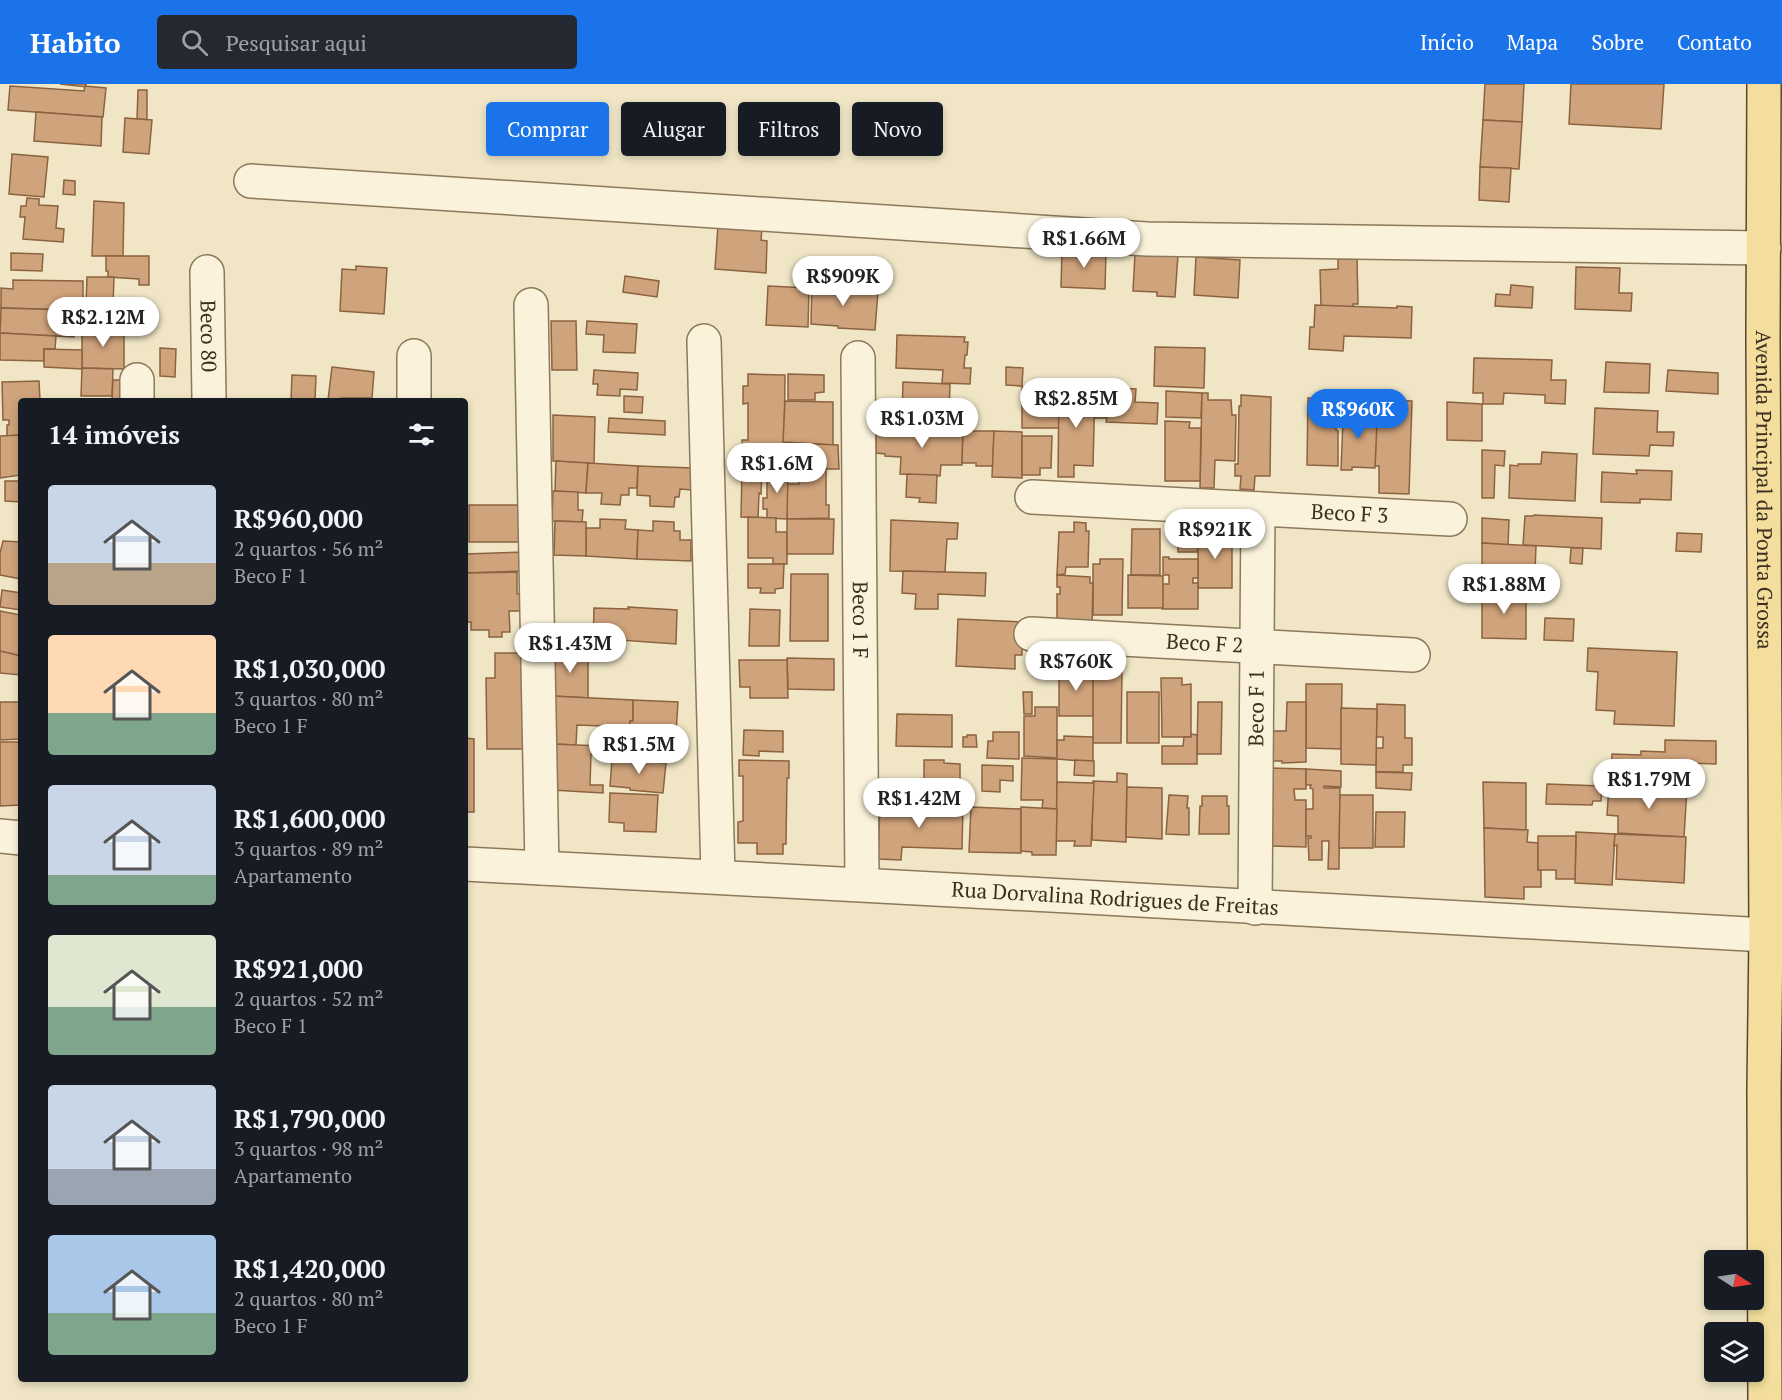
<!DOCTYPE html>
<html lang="pt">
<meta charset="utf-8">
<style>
body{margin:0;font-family:"PT Serif",serif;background:#242831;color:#f1f3f6;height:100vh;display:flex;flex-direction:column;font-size:22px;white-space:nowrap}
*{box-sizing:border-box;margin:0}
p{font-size:20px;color:#9ea1a6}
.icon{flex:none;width:33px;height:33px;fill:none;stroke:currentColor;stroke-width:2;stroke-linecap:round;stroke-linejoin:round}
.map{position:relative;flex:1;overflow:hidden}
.panel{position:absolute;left:18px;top:314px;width:450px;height:984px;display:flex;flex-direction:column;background:#171b24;border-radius:6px;box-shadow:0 3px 9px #0003}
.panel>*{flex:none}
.banner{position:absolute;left:486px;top:18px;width:570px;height:54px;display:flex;gap:12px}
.needle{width:39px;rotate:102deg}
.fabs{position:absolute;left:1704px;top:1166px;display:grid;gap:12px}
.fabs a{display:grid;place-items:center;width:60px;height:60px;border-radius:6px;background:#171b24;box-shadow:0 3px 9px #0003;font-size:30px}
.price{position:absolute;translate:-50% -51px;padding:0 14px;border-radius:21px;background:#fff;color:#222;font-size:20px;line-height:39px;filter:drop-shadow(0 2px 3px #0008)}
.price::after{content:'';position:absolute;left:50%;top:36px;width:18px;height:14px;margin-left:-9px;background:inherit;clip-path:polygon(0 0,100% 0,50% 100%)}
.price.current{background:#1a73e8;color:#fff}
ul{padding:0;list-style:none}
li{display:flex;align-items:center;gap:18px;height:150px;padding:0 30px}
li span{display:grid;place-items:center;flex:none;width:168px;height:120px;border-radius:6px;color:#555}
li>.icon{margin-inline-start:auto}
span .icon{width:72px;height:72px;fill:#fffc;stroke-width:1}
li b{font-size:26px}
h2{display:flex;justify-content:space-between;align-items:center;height:72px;padding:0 30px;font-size:26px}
.tag{padding:0 21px;border-radius:6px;background:#171b24;box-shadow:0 3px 9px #0003;font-size:21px;line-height:54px}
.tag.current{background:#1a73e8;color:#fff}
header{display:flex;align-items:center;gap:36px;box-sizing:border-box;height:84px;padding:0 30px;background:#1a73e8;color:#fff}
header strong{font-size:28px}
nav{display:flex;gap:33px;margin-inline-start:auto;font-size:21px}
.search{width:420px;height:54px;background:#242831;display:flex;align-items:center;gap:15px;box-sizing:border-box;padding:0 21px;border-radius:6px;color:#9ea1a6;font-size:22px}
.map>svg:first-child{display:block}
.building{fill:#cfa37b;stroke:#8c6340;stroke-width:1.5}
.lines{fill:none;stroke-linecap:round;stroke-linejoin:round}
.minor-casing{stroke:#8c785b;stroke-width:36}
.major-casing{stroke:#5a462f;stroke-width:36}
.minor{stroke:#faf2da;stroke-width:33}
.major{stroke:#f3de9d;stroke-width:33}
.labels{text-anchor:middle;stroke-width:4.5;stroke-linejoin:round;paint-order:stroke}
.street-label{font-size:21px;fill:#3c2f1f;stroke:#f7efd6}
</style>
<header>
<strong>Habito</strong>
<div class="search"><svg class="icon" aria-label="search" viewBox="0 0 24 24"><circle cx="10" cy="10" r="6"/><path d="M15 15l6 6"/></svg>Pesquisar aqui</div>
<nav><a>Início</a><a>Mapa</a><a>Sobre</a><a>Contato</a></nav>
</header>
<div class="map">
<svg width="1782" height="1316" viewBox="0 0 1782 1316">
<rect width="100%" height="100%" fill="#f0e6c6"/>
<!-- building -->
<g class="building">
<path d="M60,0H86V3Z"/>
<path d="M1485,0H1524L1522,38L1483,36Z"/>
<path d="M1571,0H1664L1661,45L1569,40Z"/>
<path d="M10,2L84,7L85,2L106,4L103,33L8,26Z"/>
<path d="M138,6H147V36L137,35Z"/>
<path d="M36,28L102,33L101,62L34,57Z"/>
<path d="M125,34L152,36L149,70L123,68Z"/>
<path d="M1483,36L1522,38L1519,85L1480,83Z"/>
<path d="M12,70L48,73L44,113L9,110Z"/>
<path d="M1480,83L1511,84L1509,118L1479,116Z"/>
<path d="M64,96L75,97V111L63,110Z"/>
<path d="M27,114L39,115V121L58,122L56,144L64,145L63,158L23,155L25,133H20L21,122H26Z"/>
<path d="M94,117L124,119L123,172H92Z"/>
<path d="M718,141L762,145L761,156L767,157L766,189L715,185Z"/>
<path d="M1062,166L1106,167L1105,205L1061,203Z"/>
<path d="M11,169L43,170L42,187L11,186Z"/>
<path d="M1135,169L1178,171L1175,213L1157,212V208L1133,207Z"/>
<path d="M106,172H149V201H139V195L108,193V187H106Z"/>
<path d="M1196,173L1240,176L1238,214L1194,211Z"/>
<path d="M1338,175H1357L1358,220H1353V223L1321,222L1320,186L1338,185Z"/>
<path d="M356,182L387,184L384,230L340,227L342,185L356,186Z"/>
<path d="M1576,183L1620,184L1619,209H1632L1631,227L1575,225Z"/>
<path d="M625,192L659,197L657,213L623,208Z"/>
<path d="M87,193H114L113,221H86Z"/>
<path d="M13,196L83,197V226L1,224V204L13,205Z"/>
<path d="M812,198L843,200L842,205L878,207L875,246L838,244V242L811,240Z"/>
<path d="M1511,201L1533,203L1532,224L1495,222L1496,210L1510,211Z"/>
<path d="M768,202L809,204L808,243L766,241Z"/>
<path d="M83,221H113V244H82Z"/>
<path d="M1315,221L1397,224V222L1412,223L1411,254L1344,252L1343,267L1309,265L1310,243H1314Z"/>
<path d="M1,224L69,226L68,245H74V253L0,249Z"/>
<path d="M551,237H576L577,286H552Z"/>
<path d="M587,237L637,240L635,269L603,268L604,251L586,250Z"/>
<path d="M82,244L124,245V285L82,284Z"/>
<path d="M0,249L56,252L55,265H44V277L0,276Z"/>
<path d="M897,251L965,253L964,258H968L967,271H965L964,284H971L970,300L942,299L943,286L896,284Z"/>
<path d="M1155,263L1205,264L1204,304L1154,302Z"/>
<path d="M160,264L176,265L175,293L160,292Z"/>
<path d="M44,265L82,266V285L44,283Z"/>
<path d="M1474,274L1552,276L1551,296H1566L1565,320L1545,319V311L1504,309L1503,320H1483V309H1473Z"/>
<path d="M1606,278L1650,280L1649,309L1604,308Z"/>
<path d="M332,283L374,288L372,314H341V316H328Z"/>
<path d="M1006,283L1023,284L1022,302L1006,301Z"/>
<path d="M82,284L113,285L112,312H81Z"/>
<path d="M594,286L638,289L637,306L620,305V312L597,311L598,300H593Z"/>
<path d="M1668,286L1718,289V310L1666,307Z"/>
<path d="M748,290L785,291L784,365H759V371L742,372V356H748V319L743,320V302H748Z"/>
<path d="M788,290L824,291V308L815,309V316H788Z"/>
<path d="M292,291L316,292L315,316H291Z"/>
<path d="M113,296H133V316H112Z"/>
<path d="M39,297L40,316H21V351L7,352V341H9V336H3L2,298Z"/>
<path d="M903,298L950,300L949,332L902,331Z"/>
<rect x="1022" y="303" width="37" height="41"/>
<path d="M1059,303H1095L1093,382L1074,381V393H1058Z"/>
<path d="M1095,303L1136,305L1135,318L1158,319L1157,340L1106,338L1107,334H1095Z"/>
<path d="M1166,307L1202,309L1201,334L1166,333Z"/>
<path d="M1202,309H1208V316H1231L1232,331H1236L1235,377L1215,376L1214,404H1200Z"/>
<path d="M1241,311L1271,313L1270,392H1255L1254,406L1240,405L1241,392H1235V380H1238L1239,322H1241Z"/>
<path d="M624,312L643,313L642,329L624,328Z"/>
<path d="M1308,314L1344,315L1343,335H1336V346L1338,347V382L1307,381Z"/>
<path d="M1377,316L1412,317L1409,410L1379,409V382H1375Z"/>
<path d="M785,317L833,318V361L783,358Z"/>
<path d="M1447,318L1482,320V357L1447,356Z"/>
<path d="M1346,319H1363L1362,338H1377L1375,384L1352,383V386H1341L1343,337H1345Z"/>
<path d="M1595,324L1658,327L1657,348H1674L1673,362L1650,361L1649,372L1593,370Z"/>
<path d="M553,331L595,333L594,380L553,377Z"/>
<path d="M609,334L665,337V351L608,348Z"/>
<path d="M1165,337L1190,338L1189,344H1201L1200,397H1165Z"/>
<path d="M886,345L963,347L962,381H941L940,392L900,390L901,373L885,372V370L876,369V347L886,348Z"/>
<path d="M963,347H994L993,382H976V379H962Z"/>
<path d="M994,347L1022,348V394L992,393Z"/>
<path d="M21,351V397L20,391L0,394V352Z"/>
<path d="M1022,352H1052L1051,384H1040V391H1022Z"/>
<path d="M793,359L838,361L839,385H792Z"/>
<path d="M1482,366L1505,367L1504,382L1495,381L1494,414H1482Z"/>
<rect x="770" y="368" width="18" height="18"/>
<path d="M1542,368L1577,370L1575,417L1509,414L1510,381L1518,382V380H1541Z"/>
<path d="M556,377L588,379L586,409L555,407Z"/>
<path d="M588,379L638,382L637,404H629V411H621L620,421L601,420L602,409H586Z"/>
<path d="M638,382L693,384L692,406L680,405L679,413H675L674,423L650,422V412L637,411Z"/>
<path d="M742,385L762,386L761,410L759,409L758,434L741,433Z"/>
<path d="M799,385H826V421H829V434L787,435V400H799Z"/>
<path d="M767,386H788L787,435L767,434V425H763V414H767Z"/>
<path d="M1636,386L1672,387L1671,416L1640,415V419L1601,418L1602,388L1637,390Z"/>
<path d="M907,390L937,391L936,419L919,418L920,414L906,413Z"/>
<path d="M5,397H21V418L5,417Z"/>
<path d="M553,407L578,408V426H583L582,438L552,437Z"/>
<path d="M469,421H522L523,458H469Z"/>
<path d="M1534,431L1602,434L1601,465L1523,461L1525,432H1533Z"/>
<path d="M748,433L776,434V448H787V480H773V474H748Z"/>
<path d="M1482,434L1509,436L1508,461L1482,459Z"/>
<path d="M600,435L626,436L625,445L638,446L637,475L586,472V444H600Z"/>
<path d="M787,435H834L833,470H787Z"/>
<path d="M891,436L958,439L957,455H947L945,488L890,487Z"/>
<path d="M555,437L586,438V472L554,471Z"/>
<path d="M653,437L674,438V447H680V456H691V477L637,475L638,446L653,447Z"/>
<path d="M1074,438L1086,439V447H1089L1088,483H1066L1065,490L1057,491L1059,448H1074Z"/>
<path d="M1178,444L1198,445V468H1178Z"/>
<path d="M1132,445H1160V491H1131Z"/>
<rect x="1198" y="447" width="34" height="57"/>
<path d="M1677,449L1702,450L1701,468L1676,467Z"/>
<path d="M3,457L21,458V495L0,491V469Z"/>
<path d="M1482,459L1536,462L1535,487H1544L1543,502L1505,500L1504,508L1482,507Z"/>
<path d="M1571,464H1583L1582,480L1570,479Z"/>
<path d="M526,468L527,487L465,489V470Z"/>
<path d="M1163,473H1169V475H1198V494H1193V499H1198V525H1162L1163,500H1169V491H1163Z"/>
<path d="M1100,475H1123L1122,531H1093V480H1100Z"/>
<path d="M748,480H784L783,504L775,505V509H760L761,504H748Z"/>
<path d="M903,487L986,489L985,512L938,510V525H915L916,510L902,509Z"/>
<path d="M517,488V510H521V527H509L510,548H502V553H489V546H471V538H465V489Z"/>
<path d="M791,490H828V557H790Z"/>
<path d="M1057,491L1090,493V499H1093L1092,541L1057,539V510H1060V503H1057Z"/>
<path d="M1128,491L1163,492V524H1128Z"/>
<path d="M2,506L21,509V526L0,523Z"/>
<path d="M1482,507L1526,509V555L1482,554Z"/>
<path d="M628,523L677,526L676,560L620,556V560L593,559L594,524L629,525Z"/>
<path d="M750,525L780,526L779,562H749Z"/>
<path d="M0,527L21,531V572L0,567Z"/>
<path d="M1545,534L1574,535L1573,557L1544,556Z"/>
<path d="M958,535L1022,538V571H1015V585L956,582Z"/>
<path d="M571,541L588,542L587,564L570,563Z"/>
<path d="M1588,564L1677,568L1674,642L1614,640L1615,627L1596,626L1598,588L1587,587Z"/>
<path d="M552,565L588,567V614L552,612Z"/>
<path d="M0,567L21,572V591L0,589Z"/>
<path d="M495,569H526L532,665H487L486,594H495Z"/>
<path d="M787,574L834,575V606L788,605Z"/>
<path d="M739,576H787L788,614H750V603H740Z"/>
<path d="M1059,583L1094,584L1093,632H1059Z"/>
<path d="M1122,587L1121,659H1093V590H1096V588Z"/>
<path d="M1161,594H1182V601L1191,600V653H1162Z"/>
<path d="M1306,600H1342L1341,665L1306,664Z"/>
<path d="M1023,608H1032V630H1024Z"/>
<rect x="1127" y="608" width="32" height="51"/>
<path d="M552,612L633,616V637H630V643L577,641L576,661L552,660Z"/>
<path d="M633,616L678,618L676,650L630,648V637H633Z"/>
<path d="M0,618H21V655L0,656Z"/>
<path d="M1198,618H1222L1221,670H1197Z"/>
<path d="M1287,618H1306V678L1282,679V677H1272V647H1286Z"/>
<path d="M1377,620L1405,621V654H1412V681H1403V688H1376V664H1383V653H1376Z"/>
<path d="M1035,623H1057V674L1024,672V632H1035Z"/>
<path d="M1341,624L1377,625L1376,681L1341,680Z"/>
<path d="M897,630L952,631V663L896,662Z"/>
<path d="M744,646L783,647V668L759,667V672L743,671Z"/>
<path d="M993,648H1019V675L987,674L988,657H993Z"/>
<path d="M1191,650L1197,651V680H1162V662H1183L1184,653H1191Z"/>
<path d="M967,651H976L977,663H963V653H967Z"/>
<path d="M1064,652L1093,653V678L1057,675V656H1064Z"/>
<path d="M465,654L474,655V728H465Z"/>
<path d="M1665,656L1716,657V680L1687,679L1686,695H1665V703L1611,702L1612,670L1641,671V667L1665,668Z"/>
<path d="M0,658H21V721L0,722Z"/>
<path d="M552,660L601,662V671L591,670L590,701H603V709L552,706Z"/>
<path d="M1022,674L1057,675V725L1042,724L1043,716H1021Z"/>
<path d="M631,675L666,679L663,709L630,706V704L610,702L612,676L631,678Z"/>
<path d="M739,676L789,677V694H787L786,760H783V770H757V759H738V738L743,737V692H739Z"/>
<path d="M924,676H944V679L960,680V696H943V708H924Z"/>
<path d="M1075,676L1094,677V692L1074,691Z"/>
<path d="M982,681L1013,682V697L1000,696V708L982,707Z"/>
<path d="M1270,684L1306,685V705H1294L1295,716H1306V763L1270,762Z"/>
<path d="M1306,685L1341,687V703L1324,702V704H1340L1339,785H1328L1329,757H1322V776H1309L1308,754H1311V752H1306V725H1313V705L1310,704L1311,701H1306Z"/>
<path d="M1376,688L1412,689L1411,706L1376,704Z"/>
<path d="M1117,689L1127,690L1126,758L1092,756L1093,697L1117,698Z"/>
<path d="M1057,698L1094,699L1091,762H1074L1075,757H1056Z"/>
<path d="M1483,698L1526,699V746L1484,744Z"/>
<path d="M1547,700L1602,702L1601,717H1593L1592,721L1546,720Z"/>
<path d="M1609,702L1687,704L1684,753L1618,749V732L1607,731Z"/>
<path d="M1127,703L1162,704V755L1126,753Z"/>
<path d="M610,709L658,711L656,748L624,747V739L609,738Z"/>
<path d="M1169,711L1188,712L1187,724H1189V751L1166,750Z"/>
<path d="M1340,711H1373V764H1339Z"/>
<path d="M1202,712H1227V722H1229V750H1199L1200,722H1202Z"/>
<path d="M880,721L963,723L962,765L902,763L901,776L878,775Z"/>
<path d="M971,723L1021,725V769L969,768Z"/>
<path d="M1021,723L1057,725L1056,771H1032V768L1021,767Z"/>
<path d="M1376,728H1405L1404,763H1375Z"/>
<path d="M1484,744L1528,746L1527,758L1538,759V786H1541V803H1524V815L1485,813Z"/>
<path d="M1576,748L1615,750L1612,801L1575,799Z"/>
<path d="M1615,750L1686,753L1684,799L1616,795L1617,761L1614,762Z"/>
<path d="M1538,752H1576L1575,795H1556V786H1538Z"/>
</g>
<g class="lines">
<defs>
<g id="minor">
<path d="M251,97L1147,155L1764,164"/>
<path id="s1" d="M207,188L209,316"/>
<path d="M531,221L542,784"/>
<path d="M704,257L718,792"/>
<path d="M414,272V316"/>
<path id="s2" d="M858,274L862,800"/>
<path d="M137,296V316"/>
<path id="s3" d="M1032,413L1450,435"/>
<path id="s4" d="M1031,550L1413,571"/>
<path d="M0,752L21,754"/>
<path id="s5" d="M465,780C899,801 1332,828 1766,851"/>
<path id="s6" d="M1255,824L1258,425"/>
</g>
<g id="major">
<path id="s7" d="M1764,0L1763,256L1766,851L1764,1005L1765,1316"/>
</g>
</defs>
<!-- minor casing -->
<use href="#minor" class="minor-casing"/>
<!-- major casing -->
<use href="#major" class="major-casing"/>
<!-- minor -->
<use href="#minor" class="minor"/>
<!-- major -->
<use href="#major" class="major"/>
</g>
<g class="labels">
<!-- street labels -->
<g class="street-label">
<text dy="7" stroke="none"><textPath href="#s1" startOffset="64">Beco 80</textPath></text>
<text dy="7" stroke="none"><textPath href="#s7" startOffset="406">Avenida Principal da Ponta Grossa</textPath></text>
<text dy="7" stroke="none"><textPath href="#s3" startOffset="318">Beco F 3</textPath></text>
<text dy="7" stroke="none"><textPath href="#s2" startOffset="262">Beco 1 F</textPath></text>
<text dy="7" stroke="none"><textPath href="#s4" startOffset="174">Beco F 2</textPath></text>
<text dy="7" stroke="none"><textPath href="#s6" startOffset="200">Beco F 1</textPath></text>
<text dy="7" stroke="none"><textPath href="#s5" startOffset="651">Rua Dorvalina Rodrigues de Freitas</textPath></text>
</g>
</g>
</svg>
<div class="fabs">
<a><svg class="needle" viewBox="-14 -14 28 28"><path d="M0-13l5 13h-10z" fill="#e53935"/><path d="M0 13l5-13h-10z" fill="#9ea1a6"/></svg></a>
<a><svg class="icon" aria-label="layers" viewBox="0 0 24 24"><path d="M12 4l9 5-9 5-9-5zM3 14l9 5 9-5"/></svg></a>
</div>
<b class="price" style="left:1084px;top:185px">R$1.66M</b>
<b class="price" style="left:843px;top:223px">R$909K</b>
<b class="price" style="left:103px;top:264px">R$2.12M</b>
<b class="price" style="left:1076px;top:345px">R$2.85M</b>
<b class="price current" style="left:1358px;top:356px">R$960K</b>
<b class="price" style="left:922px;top:365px">R$1.03M</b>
<b class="price" style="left:777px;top:410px">R$1.6M</b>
<b class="price" style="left:1215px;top:476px">R$921K</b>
<b class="price" style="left:1504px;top:531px">R$1.88M</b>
<b class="price" style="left:570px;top:590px">R$1.43M</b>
<b class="price" style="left:1076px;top:608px">R$760K</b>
<b class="price" style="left:639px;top:691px">R$1.5M</b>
<b class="price" style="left:1649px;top:726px">R$1.79M</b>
<b class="price" style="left:919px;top:745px">R$1.42M</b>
<div class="banner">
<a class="tag current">Comprar</a>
<a class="tag">Alugar</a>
<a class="tag">Filtros</a>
<a class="tag">Novo</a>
</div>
<section class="panel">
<h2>14 imóveis<svg class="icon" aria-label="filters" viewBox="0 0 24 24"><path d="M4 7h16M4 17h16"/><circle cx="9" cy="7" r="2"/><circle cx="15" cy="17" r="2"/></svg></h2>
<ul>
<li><span style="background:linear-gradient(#c9d6e8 65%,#b9a48a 0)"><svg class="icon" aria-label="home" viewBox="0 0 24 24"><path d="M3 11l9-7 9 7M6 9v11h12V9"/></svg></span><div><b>R$960,000</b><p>2 quartos · 56 m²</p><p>Beco F 1</p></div></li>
<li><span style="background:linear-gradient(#ffd9b3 65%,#7fa58c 0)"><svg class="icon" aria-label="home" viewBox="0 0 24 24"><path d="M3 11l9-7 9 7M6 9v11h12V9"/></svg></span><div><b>R$1,030,000</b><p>3 quartos · 80 m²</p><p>Beco 1 F</p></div></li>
<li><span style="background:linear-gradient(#c9d6e8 75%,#7fa58c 0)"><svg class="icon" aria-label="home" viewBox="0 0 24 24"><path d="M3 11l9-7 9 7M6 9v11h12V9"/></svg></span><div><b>R$1,600,000</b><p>3 quartos · 89 m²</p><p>Apartamento</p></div></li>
<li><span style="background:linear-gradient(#dfe7d0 60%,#7fa58c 0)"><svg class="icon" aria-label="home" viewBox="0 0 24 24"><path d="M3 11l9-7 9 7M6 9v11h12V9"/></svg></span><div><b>R$921,000</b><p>2 quartos · 52 m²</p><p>Beco F 1</p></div></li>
<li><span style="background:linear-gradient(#c9d6e8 70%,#9aa5b1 0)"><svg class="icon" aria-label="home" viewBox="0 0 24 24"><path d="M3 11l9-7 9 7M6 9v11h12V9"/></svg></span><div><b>R$1,790,000</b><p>3 quartos · 98 m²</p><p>Apartamento</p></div></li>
<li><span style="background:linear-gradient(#a9c7e8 65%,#7fa58c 0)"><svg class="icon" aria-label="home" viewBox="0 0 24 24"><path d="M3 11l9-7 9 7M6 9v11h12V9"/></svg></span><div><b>R$1,420,000</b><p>2 quartos · 80 m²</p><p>Beco 1 F</p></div></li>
</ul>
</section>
</div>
